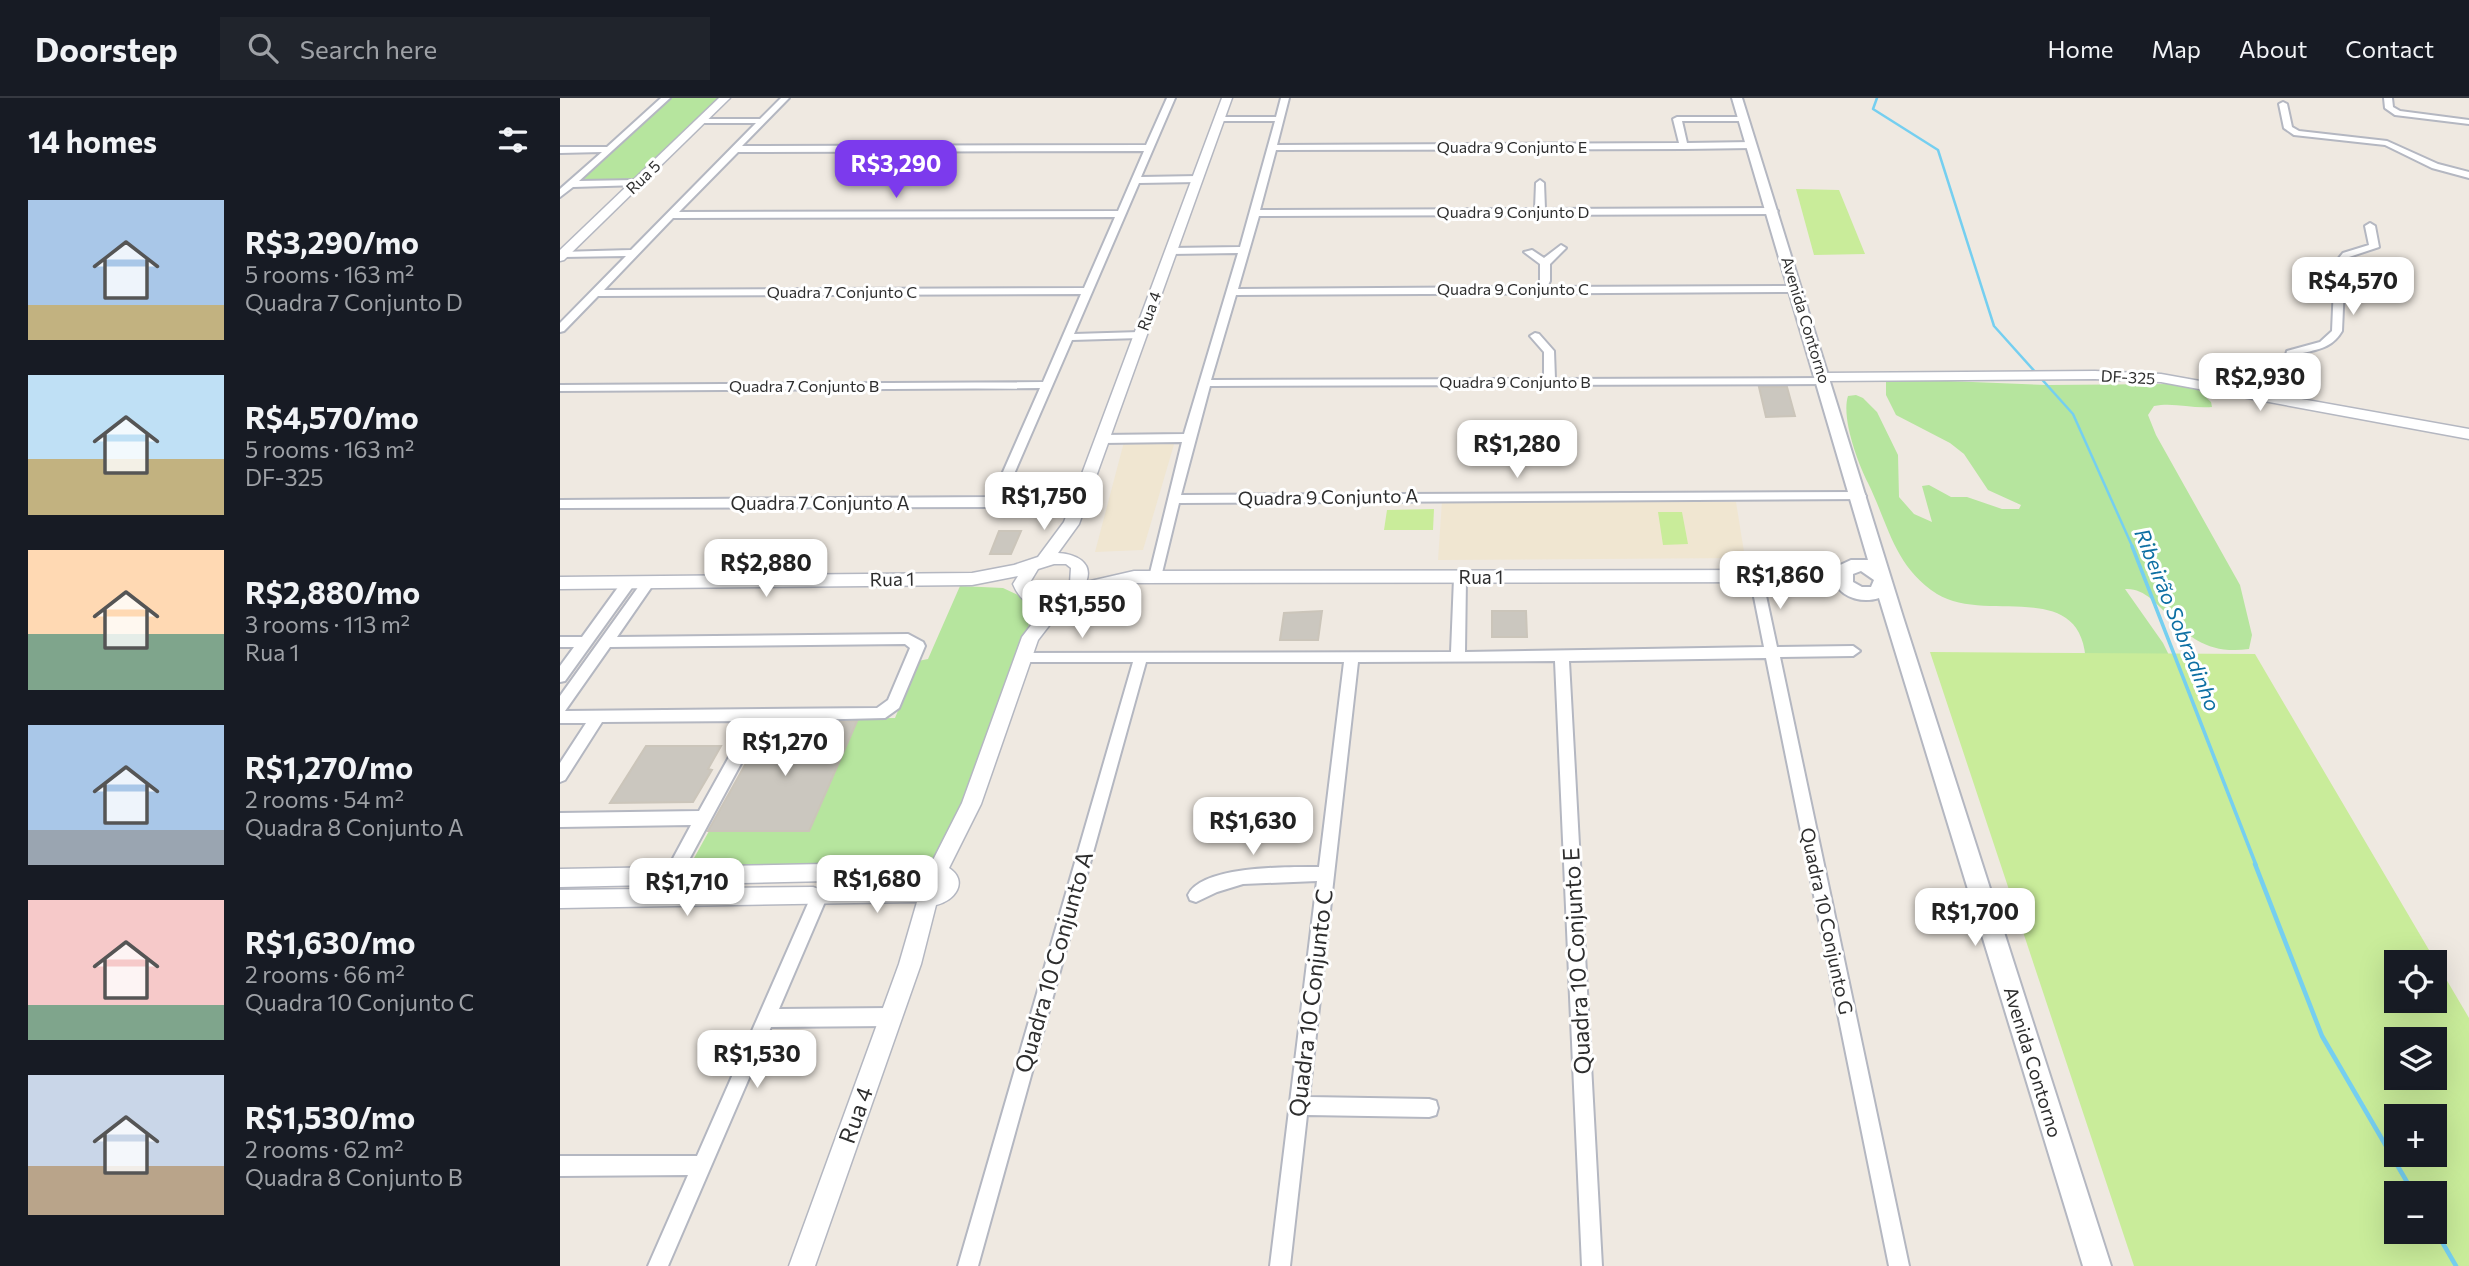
<!DOCTYPE html>
<meta charset="utf-8">
<style>
body{margin:0;font-family:Commissioner,sans-serif;background:#20242c;color:#f1f3f6;height:100vh;display:flex;flex-direction:column;font-size:26px;white-space:nowrap}
*{box-sizing:border-box;margin:0}
p{font-size:23px;color:#9ea1a6}
.icon{flex:none;width:38px;height:38px;fill:none;stroke:currentColor;stroke-width:2;stroke-linecap:round;stroke-linejoin:round}
.map{position:relative;flex:1;overflow:hidden}
.panel{display:flex;flex-direction:column;background:#171b24;width:560px}
.panel>*{flex:none}
.fabs{position:absolute;left:1824px;top:852px;display:grid;gap:14px}
.fabs a{display:grid;place-items:center;width:63px;height:63px;border-radius:0px;background:#171b24;box-shadow:0 7px 28px #0002;font-size:35px}
.price{position:absolute;translate:-50% -60px;padding:0 16px;border-radius:14px;background:#fff;color:#222;font-size:23px;line-height:46px;filter:drop-shadow(0 2px 4px #0008)}
.price::after{content:'';position:absolute;left:50%;top:42px;width:21px;height:16px;margin-left:-10px;background:inherit;clip-path:polygon(0 0,100% 0,50% 100%)}
.price.selected{background:#7c3aed;color:#fff}
ul{padding:0;list-style:none}
li{display:flex;align-items:center;gap:21px;height:175px;padding:0 28px}
li span{display:grid;place-items:center;flex:none;width:196px;height:140px;border-radius:0px;color:#555}
li>.icon{margin-inline-start:auto}
span .icon{width:84px;height:84px;fill:#fffc;stroke-width:1}
li b{font-size:30px}
h2{display:flex;justify-content:space-between;align-items:center;height:84px;padding:0 28px;font-size:30px}
header{display:flex;align-items:center;gap:42px;box-sizing:border-box;height:98px;padding:0 35px;background:#171b24;border-bottom:2px solid #363941}
header strong{font-size:33px}
nav{display:flex;gap:38px;margin-inline-start:auto;font-size:24px}
.search{width:490px;height:63px;background:#20242c;display:flex;align-items:center;gap:18px;box-sizing:border-box;padding:0 24px;border-radius:0px;color:#9ea1a6;font-size:26px}
main{display:flex;flex:1;min-height:0}
.map>svg:first-child{display:block}
.education{fill:#f0e6d1}
.green{fill:#b6e59e;fill-rule:evenodd}
.pitch{fill:#c9ec9a;fill-rule:evenodd}
.lines{fill:none;stroke-linecap:round;stroke-linejoin:round}
.stream-far2{stroke:#75cff0;stroke-width:2.5}
.stream-far1{stroke:#75cff0;stroke-width:3.5}
.stream{stroke:#75cff0;stroke-width:4.5}
.building{fill:#cbc7bf;stroke:#cbc5ba;stroke-width:2}
.minor-casing{stroke:#b4b7c1;stroke-width:4}
.tertiary-casing{stroke:#b4b7c1;stroke-width:3}
.secondary-casing{stroke:#b4b7c1;stroke-width:4}
.minor{fill:#fff;fill-rule:evenodd}
.tertiary{fill:#fff;fill-rule:evenodd}
.secondary{fill:#fff;fill-rule:evenodd}
.labels{text-anchor:middle;stroke-width:6;stroke-linejoin:round;paint-order:stroke}
.far-street-label{font-size:16px;fill:#2e2e2e;stroke:#fff}
.street-label{font-size:19px;fill:#2e2e2e;stroke:#fff}
.water-label{font-size:21px;font-style:italic;fill:#0d6fa3;stroke:#fff}
.near-street-label{font-size:23px;fill:#2e2e2e;stroke:#fff}
</style>
<header>
<strong>Doorstep</strong>
<div class="search"><svg class="icon" aria-label="search" viewBox="0 0 24 24"><circle cx="10" cy="10" r="6"/><path d="M15 15l6 6"/></svg>Search here</div>
<nav><a>Home</a><a>Map</a><a>About</a><a>Contact</a></nav>
</header>
<main>
<section class="panel">
<h2>14 homes<svg class="icon" aria-label="filters" viewBox="0 0 24 24"><path d="M4 7h16M4 17h16"/><circle cx="9" cy="7" r="2"/><circle cx="15" cy="17" r="2"/></svg></h2>
<ul>
<li><span style="background:linear-gradient(#a9c7e8 75%,#c2b280 0)"><svg class="icon" aria-label="home" viewBox="0 0 24 24"><path d="M3 11l9-7 9 7M6 9v11h12V9"/></svg></span><div><b>R$3,290/mo</b><p>5 rooms · 163 m²</p><p>Quadra 7 Conjunto D</p></div></li>
<li><span style="background:linear-gradient(#bfe0f5 60%,#c2b280 0)"><svg class="icon" aria-label="home" viewBox="0 0 24 24"><path d="M3 11l9-7 9 7M6 9v11h12V9"/></svg></span><div><b>R$4,570/mo</b><p>5 rooms · 163 m²</p><p>DF-325</p></div></li>
<li><span style="background:linear-gradient(#ffd9b3 60%,#7fa58c 0)"><svg class="icon" aria-label="home" viewBox="0 0 24 24"><path d="M3 11l9-7 9 7M6 9v11h12V9"/></svg></span><div><b>R$2,880/mo</b><p>3 rooms · 113 m²</p><p>Rua 1</p></div></li>
<li><span style="background:linear-gradient(#a9c7e8 75%,#9aa5b1 0)"><svg class="icon" aria-label="home" viewBox="0 0 24 24"><path d="M3 11l9-7 9 7M6 9v11h12V9"/></svg></span><div><b>R$1,270/mo</b><p>2 rooms · 54 m²</p><p>Quadra 8 Conjunto A</p></div></li>
<li><span style="background:linear-gradient(#f6c9c9 75%,#7fa58c 0)"><svg class="icon" aria-label="home" viewBox="0 0 24 24"><path d="M3 11l9-7 9 7M6 9v11h12V9"/></svg></span><div><b>R$1,630/mo</b><p>2 rooms · 66 m²</p><p>Quadra 10 Conjunto C</p></div></li>
<li><span style="background:linear-gradient(#c9d6e8 65%,#b9a48a 0)"><svg class="icon" aria-label="home" viewBox="0 0 24 24"><path d="M3 11l9-7 9 7M6 9v11h12V9"/></svg></span><div><b>R$1,530/mo</b><p>2 rooms · 62 m²</p><p>Quadra 8 Conjunto B</p></div></li>
</ul>
</section>
<div class="map">
<svg width="1909" height="1168" viewBox="0 0 1909 1168">
<rect width="100%" height="100%" fill="#efe9e1"/>
<!-- education -->
<g class="education">
<path d="M615,343L583,452L535,454L564,344Z"/>
<path d="M882,403L1176,404L1185,460L878,462Z"/>
</g>
<!-- green -->
<g class="green">
<path d="M109,0H159L74,83H20Z"/>
<path d="M1339,281L1487,287L1612,286L1636,290L1651,304L1652,309C1632,311 1614,304 1594,308L1588,317L1596,337L1680,487L1692,537L1689,551C1616,562 1605,488 1565,491L1603,545L1836,1018V1057H1863L1909,1168H1728L1526,567C1524,477 1427,527 1377,496C1334,468 1329,428 1308,385C1298,365 1281,320 1288,298L1296,297L1303,300L1317,314L1338,357L1339,399L1354,416L1372,424L1362,388L1369,387L1391,399H1407L1442,411H1459L1461,407L1428,392L1404,356L1390,345L1336,317L1326,297V282ZM1836,1096H1874V1134H1836Z"/>
<path d="M400,488L443,490L462,499L468,514L469,535L394,732L374,769L128,771L211,621L335,620L358,563L368,561Z"/>
</g>
<!-- pitch -->
<g class="pitch">
<path d="M1236,91L1279,92L1305,156L1254,157Z"/>
<path d="M874,411L873,432H824L827,412Z"/>
<path d="M1098,414H1122L1128,446L1103,447Z"/>
<path d="M1370,554L1695,556L1909,920V1168H1574ZM1836,864H1874V903H1836ZM1836,942H1874V980H1836ZM1874,1018V1057H1836V1018ZM1836,1096H1874V1134H1836Z"/>
</g>
<g class="lines">
<!-- stream-far2 -->
<path class="stream-far2" d="M1317,0L1313,11L1378,52L1434,228L1513,316L1573,450"/>
<!-- stream-far1 -->
<path class="stream-far1" d="M1572,448L1696,767"/>
<!-- stream -->
<g class="stream">
<path d="M1695,766L1762,938L1854,1096"/>
<path d="M1874,1130L1896,1168"/>
</g>
</g>
<!-- building -->
<g class="building">
<path d="M1199,289H1227L1235,318L1206,319Z"/>
<path d="M439,433H461L451,456H430Z"/>
<path d="M762,513L758,542H720L724,515Z"/>
<path d="M932,513H966L967,539H932Z"/>
<path d="M297,623L249,733H148L208,626Z"/>
<path d="M86,648H161L148,671L152,672L133,704L50,705Z"/>
</g>
<g class="lines">
<defs>
<g id="minor">
<path d="M101,0H110L19,83L77,82L80,83V87L13,89L0,99V91L42,54L0,55V49H47Z"/>
<path d="M221,0H229L182,48L586,47L607,0H615L581,79L638,78L642,81L638,84L579,85L514,236L580,234L585,237L580,240L512,242L444,399H519L525,403L523,406L436,409L0,410V402L432,399L480,290L0,293V287L483,284L521,196L38,198L4,233L0,234V225L66,158L3,159L0,158V154L71,152L196,25H142L138,23L139,21H200ZM584,53L558,113L119,114L178,54ZM555,119L524,190L44,192L113,120Z"/>
<path d="M721,0H729L717,47L1119,45L1113,21L1117,19H1187L1188,21L1184,23H1122L1127,45L1192,44L1196,47L1192,50L1124,51L716,52L700,112L975,111L976,85L980,82L984,85L985,111L1213,110L1218,113L1213,116L699,118L678,191L977,189L980,183V166L964,154L972,152L984,160L1001,147L1006,150L990,166V183L987,189L1236,188L1241,191L1236,194L676,197L651,282L984,281V254L970,238L975,235L979,236L994,253L995,281L1265,280L1270,283L1265,286L650,288L621,397L1300,394L1304,395L1306,398L1304,401L619,405L601,479L595,484L590,482L589,479L622,344L542,345L536,341L542,337L624,336L678,155L611,156L606,153L611,150L680,149L715,23H660L656,21L660,19H716Z"/>
<path d="M1824,0H1832L1833,9L1840,13L1909,22V26L1835,17L1825,10Z"/>
<path d="M1723,4L1727,6L1732,29L1739,33L1827,43L1878,66L1909,74V80L1872,70L1825,47L1734,37L1724,30L1719,6Z"/>
<path d="M1810,125L1815,128L1819,149L1789,159L1785,165L1782,233C1771,252 1755,251 1736,257L1726,301L1724,303H1716L1714,301L1727,253L1760,244L1772,233L1775,165L1783,155L1809,147L1805,128Z"/>
<path d="M1196,474L1202,479L1217,549L1293,548L1300,553L1293,558L1220,559L1349,1168H1329L1206,560L1009,563L1042,1168H1022L995,563L798,564L749,999L869,1001L876,1003L878,1010L876,1017L869,1019L747,1017L730,1168H710L757,783L683,786L657,794L636,804L630,802L628,797C642,767 731,769 759,769L784,564H586L418,1168H398L573,564H463L456,559L458,555L891,554L894,480L900,475L906,480L905,554L1204,549L1190,479Z"/>
<path d="M69,479L75,484L74,487L5,583L0,584V568L14,549H0V539H22L64,481Z"/>
<path d="M89,479L95,484L57,539L348,536L363,544L365,548L339,610L325,620L204,623L117,784L111,786L105,784L103,779L131,727L0,729V715L139,713L189,623L42,624L5,682L0,684V665L26,625H0V598L84,481ZM345,546L350,550L328,602L317,610L5,613L50,549Z"/>
<path d="M259,792L265,794L267,799L219,911L331,910L337,913L340,919L337,925L331,928L211,929L108,1168H88L128,1077L0,1078V1058H137L253,794Z"/>
</g>
<g id="tertiary">
<path d="M159,0H170L4,162L0,163V152Z"/>
<path d="M662,0H672L519,426L498,455C515,456 534,464 526,484L574,473L1248,472L1284,467L1292,473L1284,479L1248,484L574,485L508,503L478,542L421,706L389,770C409,783 395,803 376,807L361,866L255,1168H229L339,866L357,804L0,810V792L253,789L259,791L266,788L325,787L269,783L0,789V771L265,766L271,768L369,770L402,705L462,539L485,509C467,507 460,502 453,486L458,478L412,487L0,491V479L412,475L454,467L478,459L504,424ZM494,466H506L511,470L510,485C498,495 478,505 469,486L478,471Z"/>
<path d="M1535,273L1601,276L1909,331V341L1601,284L1535,281L1264,283L1257,279L1264,275Z"/>
</g>
<path id="secondary" d="M1172,0H1182L1343,519L1551,1168H1523L1319,500C1303,505 1285,501 1275,486L1278,468L1291,462H1308ZM1301,473L1314,482L1311,489H1302L1293,484V476Z"/>
</defs>
<!-- minor casing -->
<use href="#minor" class="minor-casing"/>
<!-- tertiary casing -->
<use href="#tertiary" class="tertiary-casing"/>
<!-- secondary casing -->
<use href="#secondary" class="secondary-casing"/>
<!-- minor -->
<use href="#minor" class="minor"/>
<!-- tertiary -->
<use href="#tertiary" class="tertiary"/>
<!-- secondary -->
<use href="#secondary" class="secondary"/>
</g>
<g class="labels">
<!-- far-street labels -->
<g class="far-street-label">
<text x="952" y="55">Quadra 9 Conjunto E</text>
<text transform="translate(83 79) rotate(-44)" y="6">Rua 5</text>
<text x="953" y="120">Quadra 9 Conjunto D</text>
<text x="953" y="197">Quadra 9 Conjunto C</text>
<text x="282" y="200">Quadra 7 Conjunto C</text>
<text transform="translate(589 213) rotate(-70)" y="6">Rua 4</text>
<text transform="translate(1246 222) rotate(73)" y="6">Avenida Contorno</text>
<text transform="translate(1568 279) rotate(3)" y="6">DF-325</text>
<text x="955" y="290">Quadra 9 Conjunto B</text>
<text x="244" y="294">Quadra 7 Conjunto B</text>
</g>
<!-- street labels -->
<g class="street-label">
<text transform="translate(768 399) rotate(-1)" y="7">Quadra 9 Conjunto A</text>
<text x="260" y="412">Quadra 7 Conjunto A</text>
<text x="921" y="486">Rua 1</text>
<text transform="translate(332 481) rotate(-1)" y="7">Rua 1</text>
<text transform="translate(1267 823) rotate(78)" y="7">Quadra 10 Conjunto G</text>
<text transform="translate(1473 964) rotate(73)" y="7">Avenida Contorno</text>
</g>
<!-- water labels -->
<g class="water-label">
<text transform="translate(1617 522) rotate(68)" y="7">Ribeirão Sobradinho</text>
</g>
<!-- near-street labels -->
<g class="near-street-label">
<text transform="translate(1017 863) rotate(-93)" y="8">Quadra 10 Conjunto E</text>
<text transform="translate(494 864) rotate(-74)" y="8">Quadra 10 Conjunto A</text>
<text transform="translate(751 905) rotate(-83)" y="8">Quadra 10 Conjunto C</text>
<text transform="translate(296 1017) rotate(-70)" y="8">Rua 4</text>
</g>
</g>
</svg>
<div class="fabs">
<a><svg class="icon" aria-label="locate" viewBox="0 0 24 24"><circle cx="12" cy="12" r="6"/><path d="M12 2v4M12 18v4M2 12h4M18 12h4"/></svg></a>
<a><svg class="icon" aria-label="layers" viewBox="0 0 24 24"><path d="M12 4l9 5-9 5-9-5zM3 14l9 5 9-5"/></svg></a>
<a>+</a>
<a>−</a>
</div>
<b class="price selected" style="left:336px;top:102px">R$3,290</b>
<b class="price" style="left:1793px;top:219px">R$4,570</b>
<b class="price" style="left:1700px;top:315px">R$2,930</b>
<b class="price" style="left:957px;top:382px">R$1,280</b>
<b class="price" style="left:484px;top:434px">R$1,750</b>
<b class="price" style="left:206px;top:501px">R$2,880</b>
<b class="price" style="left:1220px;top:513px">R$1,860</b>
<b class="price" style="left:522px;top:542px">R$1,550</b>
<b class="price" style="left:225px;top:680px">R$1,270</b>
<b class="price" style="left:693px;top:759px">R$1,630</b>
<b class="price" style="left:317px;top:817px">R$1,680</b>
<b class="price" style="left:127px;top:820px">R$1,710</b>
<b class="price" style="left:1415px;top:850px">R$1,700</b>
<b class="price" style="left:197px;top:992px">R$1,530</b>
</div>
</main>
